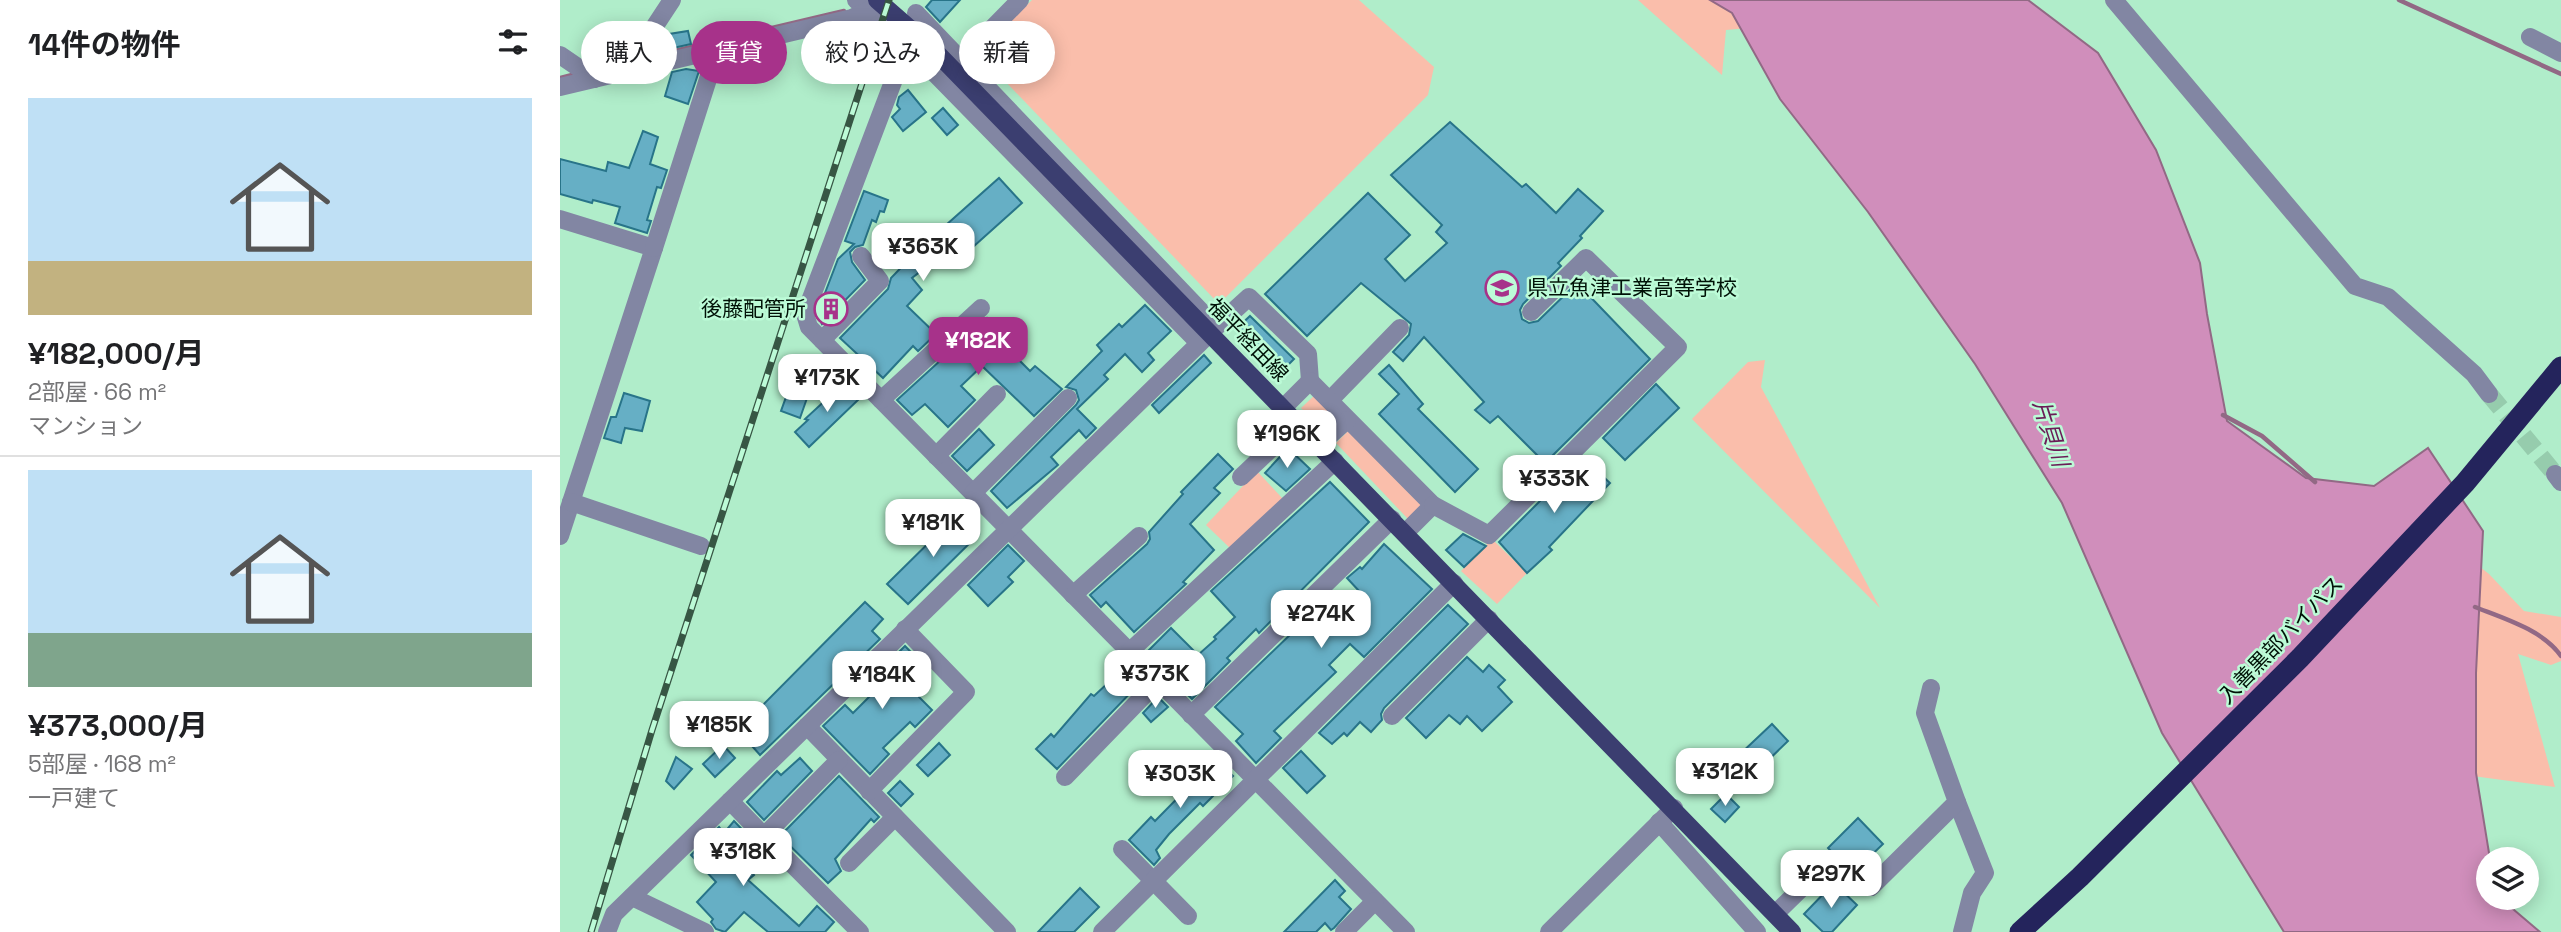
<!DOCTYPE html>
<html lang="ja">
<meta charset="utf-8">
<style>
body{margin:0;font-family:"Space Grotesk","Noto Sans JP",sans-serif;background:#f2f2f2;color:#202124;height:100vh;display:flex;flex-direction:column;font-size:26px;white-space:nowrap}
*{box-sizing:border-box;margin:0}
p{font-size:23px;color:#757577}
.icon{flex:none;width:38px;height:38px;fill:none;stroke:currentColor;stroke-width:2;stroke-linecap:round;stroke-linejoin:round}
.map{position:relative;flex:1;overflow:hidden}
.side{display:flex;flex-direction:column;background:#fff;width:560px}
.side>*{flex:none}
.guide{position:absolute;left:21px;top:21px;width:665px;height:63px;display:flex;gap:14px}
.controls{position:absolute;left:1916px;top:847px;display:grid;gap:14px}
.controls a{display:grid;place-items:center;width:63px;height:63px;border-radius:50%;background:#fff;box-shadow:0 4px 18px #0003;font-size:35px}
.price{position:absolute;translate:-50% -60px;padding:0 16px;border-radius:14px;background:#fff;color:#222;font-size:23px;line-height:46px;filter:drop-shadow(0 2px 4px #0008)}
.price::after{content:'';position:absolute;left:50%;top:42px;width:21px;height:16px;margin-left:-10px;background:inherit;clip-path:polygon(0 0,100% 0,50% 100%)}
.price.current{background:#a7328a;color:#fff}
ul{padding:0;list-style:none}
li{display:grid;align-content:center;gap:14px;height:371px;padding:0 28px}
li+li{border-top:2px solid #e0e0e0}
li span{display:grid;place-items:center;height:217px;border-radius:0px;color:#555}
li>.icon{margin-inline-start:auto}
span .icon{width:126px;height:126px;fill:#fffc;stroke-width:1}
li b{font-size:30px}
h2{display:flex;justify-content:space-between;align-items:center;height:84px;padding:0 28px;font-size:30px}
.chip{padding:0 24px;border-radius:32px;background:#fff;box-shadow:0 4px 18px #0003;font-size:24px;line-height:63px}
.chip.current{background:#a7328a;color:#fff}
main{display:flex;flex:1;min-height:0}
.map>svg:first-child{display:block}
.green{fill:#fabeab}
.water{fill:#d08ebb;stroke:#926985;stroke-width:2}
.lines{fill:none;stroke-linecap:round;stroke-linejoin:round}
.stream{stroke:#926985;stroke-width:4.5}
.building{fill:#66afc5;stroke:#287489;stroke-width:2}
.minor-tunnel{stroke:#96ccad;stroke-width:18;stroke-dasharray:18 9;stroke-linecap:butt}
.minor{stroke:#8286a3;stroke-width:18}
.major{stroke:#3b3e70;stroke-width:18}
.highway{stroke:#24245c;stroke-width:21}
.rail-casing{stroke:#375644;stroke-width:7}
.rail{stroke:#bcfbd7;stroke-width:4.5;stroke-dasharray:13;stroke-linecap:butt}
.labels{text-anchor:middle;stroke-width:5;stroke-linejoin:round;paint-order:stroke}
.poi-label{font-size:21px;fill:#001207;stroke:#bcfbd7;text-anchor:start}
.street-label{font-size:21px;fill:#001207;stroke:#bcfbd7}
.water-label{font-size:23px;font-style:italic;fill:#6a1d57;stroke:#bcfbd7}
</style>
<main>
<section class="side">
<h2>14件の物件<svg class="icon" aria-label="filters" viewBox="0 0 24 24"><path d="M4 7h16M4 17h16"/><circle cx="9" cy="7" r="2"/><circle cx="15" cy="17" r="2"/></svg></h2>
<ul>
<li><span style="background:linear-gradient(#bfe0f5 75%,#c2b280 0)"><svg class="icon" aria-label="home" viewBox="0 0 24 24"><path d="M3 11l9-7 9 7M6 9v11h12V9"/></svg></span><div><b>¥182,000/月</b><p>2部屋 · 66 m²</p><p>マンション</p></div></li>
<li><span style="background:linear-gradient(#bfe0f5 75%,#7fa58c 0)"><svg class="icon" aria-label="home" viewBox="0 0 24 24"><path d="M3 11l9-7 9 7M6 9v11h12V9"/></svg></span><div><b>¥373,000/月</b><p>5部屋 · 168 m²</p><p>一戸建て</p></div></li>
</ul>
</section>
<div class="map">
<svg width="2001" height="932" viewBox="0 0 2001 932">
<rect width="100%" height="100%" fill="#b0edca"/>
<!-- green -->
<g class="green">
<path d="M472,0H799L874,67L868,95L659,304L418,53Z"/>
<path d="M1078,0H1196L1210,26L1166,30L1162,75Z"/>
<path d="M1205,360L1201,387L1320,608L1132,419L1188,362Z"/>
<path d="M754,396L776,417L763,431L741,408Z"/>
<path d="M788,431L862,506L848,519L776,443Z"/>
<path d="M697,471L723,499L672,550L646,525Z"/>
<path d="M1879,535L1929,574L1964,611L2001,617V661L1991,665L1958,654L1995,787L1890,773Z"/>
<path d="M932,539L967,573L937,604L901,571Z"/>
</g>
<!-- water -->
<path class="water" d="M1150,0H1468L1538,53L1596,150L1640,263L1647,314L1667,421L1746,478L1814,486L1868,448L1923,531L1916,673V773L1930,859L1928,898H1940L1980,932H1724L1602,733L1502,503L1415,364L1308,212L1220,99L1172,13Z"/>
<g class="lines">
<!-- stream -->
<g class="stream">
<path d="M1839,0L2001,74"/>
<path d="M98,55L284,11"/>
<path d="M0,78L12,75"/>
<path d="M1663,415L1702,436L1755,482"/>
<path d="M1915,607C1943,618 1983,630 2001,656"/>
</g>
</g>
<!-- building -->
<g class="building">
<path d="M372,0H400L380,22L366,7Z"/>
<path d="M128,31L131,44L91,53L103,35Z"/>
<path d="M126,69L139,71L128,104L105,96L112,72Z"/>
<path d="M348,90L366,112L343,131L332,117L340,109L337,105L339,97Z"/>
<path d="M383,108L398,125L387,135L372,118Z"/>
<path d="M890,122L962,187L966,184L996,213L1018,189L1043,211L1020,236L1022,238L998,263L1001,266L963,304L960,310L962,319L969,323L978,321L1017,283L1090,359L985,463L938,416L930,423L915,410L924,402L864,337L843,361L833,352L849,335L851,324L801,283L747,336L705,294L808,193L850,235L825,259L845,281L887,243L876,232L882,225L831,175Z"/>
<path d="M83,131L98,137L90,164L107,170L101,188L97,187L87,220L91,221L87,233L55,223L60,207L33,200L32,203L0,194V159L46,171L48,162L69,168Z"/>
<path d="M439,178L462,203L394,264L384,253L352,278L362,290L347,306L376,334L358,351L353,346L323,378L280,338L328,289L331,278L359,249Z"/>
<path d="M304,191L328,200L324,212L320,211L316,222L312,220L303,245L295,247L290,252L292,262L305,280L262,324L257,314L278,259L294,244L285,241Z"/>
<path d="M585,305L611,331L588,353L594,360L582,372L565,354L544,375L548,379L517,409L536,428L526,438L519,430L491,457L498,465L447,508L431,491L516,405L519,400L516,390L506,387L542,351L537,345L559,324L562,327Z"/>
<path d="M690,316L734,359L719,374L675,330Z"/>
<path d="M427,318L444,335L439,340L470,371L475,366L502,389L474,416L422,366L401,386L415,400L388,427L365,404L352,415L337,400Z"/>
<path d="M644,355L651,363L599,413L592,405Z"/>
<path d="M829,365L863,404L858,409L918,469L895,492L819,414L839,394L819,374Z"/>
<path d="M234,375L253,381L240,418L221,411Z"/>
<path d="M284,383L300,398L249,447L235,432L248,420L245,419Z"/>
<path d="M1096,384L1119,408L1065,460L1043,438Z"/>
<path d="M64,393L90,401L82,431L65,428L61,443L44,438L51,417H56Z"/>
<path d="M419,429L434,445L407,471L392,456Z"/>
<path d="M728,448L750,469L726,491L705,473Z"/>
<path d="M658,454L673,469L654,488L660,493L630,524L654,550L623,582L626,584L574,632L546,602L541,607L530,595L587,544L590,539L589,532L623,494L621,492Z"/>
<path d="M1023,458L1050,483L989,547L992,550L967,573L939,542Z"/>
<path d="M770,482L809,522L699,633L696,629L667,658L670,661L632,699L586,653L611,628L638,655L656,639L654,637L675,617L651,591Z"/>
<path d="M399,513L419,534L348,604L327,584Z"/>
<path d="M903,534L926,546L904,567L886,550Z"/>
<path d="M824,544L872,589L804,657L790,644L769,665L776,672L714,731L721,738L696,763L676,741L683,734L655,707L734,631L736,633L772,600L781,609L800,592L787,578L800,567L802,569Z"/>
<path d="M448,545L464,561L448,577L453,582L428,606L408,585Z"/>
<path d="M305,602L323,619L312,631L320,639L200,755L192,746L206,733L191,717Z"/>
<path d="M888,605L908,624L824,708L821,714L822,720L811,732L800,722L787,736L784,733L772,744L759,733Z"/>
<path d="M345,646L369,671L352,690L372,710L355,727L350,722L323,748L329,754L310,774L263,726L285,705L293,713L311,695L303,688Z"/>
<path d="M907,657L923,672L929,665L945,680L938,687L952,702L922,731L907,716L900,724L889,715L866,738L846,718Z"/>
<path d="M564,668L579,684L497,769L476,749L491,734L494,737L531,694L534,696Z"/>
<path d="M598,697L608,707L591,722L583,713Z"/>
<path d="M1212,724L1228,741L1195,773L1178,756Z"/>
<path d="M379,743L390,755L368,776L357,765Z"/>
<path d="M163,745L175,758L155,777L143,764Z"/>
<path d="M741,751L765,776L747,793L723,768Z"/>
<path d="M116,757L132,769L114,789L106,781Z"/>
<path d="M240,758L252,771L204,820L187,802L217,771L221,775Z"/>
<path d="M656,759L673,776L643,806L640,803L609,834L596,850L600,858L594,865L569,840L591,817L595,821Z"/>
<path d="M279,776L319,817L314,822L311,819L275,859L281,871L268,883L220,836Z"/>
<path d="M340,781L353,794L341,806L328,793Z"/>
<path d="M1166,794L1179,807L1165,822L1151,809Z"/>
<path d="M1298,818L1323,844L1296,870L1284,865L1268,848Z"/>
<path d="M174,821L194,842L181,857L194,875L188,880L239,926L257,906L274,922L265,932H208L184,912L165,932L156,929L151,922L153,919L137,902L156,882L131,855L159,827L164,833Z"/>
<path d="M775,880L785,891L779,897L791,909L774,928L771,930L765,923L756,932H724Z"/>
<path d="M1272,885L1278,887L1297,905L1272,932H1263L1244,914Z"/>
<path d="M520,888L539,907L514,932H478Z"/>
</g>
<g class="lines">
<!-- minor-tunnel -->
<path class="minor-tunnel" d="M1929,394L1995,474"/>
<!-- minor -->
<g class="minor">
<path d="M296,0L347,45L639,343"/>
<path d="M1554,0L1795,286L1828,297L1914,374L1929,394"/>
<path d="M356,13L656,327L689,297L748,354L750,381"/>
<path d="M1970,37L2001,53"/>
<path d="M347,45L245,314L249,327L846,932"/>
<path d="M0,55L35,79"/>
<path d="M401,60L460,0"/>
<path d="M64,73L112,0"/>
<path d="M0,87L292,18L309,10"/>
<path d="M0,219L94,248L0,536"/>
<path d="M94,248L157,51"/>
<path d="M262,340L320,281L301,256"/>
<path d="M321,400L421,308"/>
<path d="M770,400L840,328"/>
<path d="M723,408L750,381L873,505L845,533"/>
<path d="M759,445L787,420"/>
<path d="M376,456L437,394"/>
<path d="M1995,474L2001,482"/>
<path d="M681,477L738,423"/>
<path d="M413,493L508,398"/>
<path d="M11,502L141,546"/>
<path d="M873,505L929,535L1118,347L1026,258L971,312"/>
<path d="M513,595L579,536"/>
<path d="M569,652L775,461"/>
<path d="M631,715L832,519"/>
<path d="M832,716L929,619"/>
<path d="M247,726L447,932"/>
<path d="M505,777L598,681"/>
<path d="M309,791L406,692L345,629"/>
<path d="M170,801L204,836L279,760"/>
<path d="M1397,802L1425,873L1412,893L1402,932"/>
<path d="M1099,822L1197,932"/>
<path d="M204,836L300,932"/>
<path d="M562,849L628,916"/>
<path d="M289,863L335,817"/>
<path d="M72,897L145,932"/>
<path d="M1215,914L1261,869L1311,887L1397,802L1365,713L1371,688"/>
<path d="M47,932L54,914L650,333"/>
<path d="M542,932L894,583"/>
<path d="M784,932L815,901"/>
<path d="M989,932L1114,808"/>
</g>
<!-- major -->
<path class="major" d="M317,0L372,48L1232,932"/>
<!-- highway -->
<path class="highway" d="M1460,932L1520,877L1740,658L1905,483L2001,367"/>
<defs>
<path id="rail" d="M31,932L92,730L329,0"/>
</defs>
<!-- rail casing -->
<use href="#rail" class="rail-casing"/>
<!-- rail -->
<use href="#rail" class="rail"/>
</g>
<!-- icons -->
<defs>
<symbol id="school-ring" viewBox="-11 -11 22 22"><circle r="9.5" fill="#bcfbd7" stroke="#a7328a" stroke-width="1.5"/><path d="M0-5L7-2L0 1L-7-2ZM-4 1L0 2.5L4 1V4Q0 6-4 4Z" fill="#a7328a"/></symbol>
<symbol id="building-ring" viewBox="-11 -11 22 22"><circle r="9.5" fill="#bcfbd7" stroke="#a7328a" stroke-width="1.5"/><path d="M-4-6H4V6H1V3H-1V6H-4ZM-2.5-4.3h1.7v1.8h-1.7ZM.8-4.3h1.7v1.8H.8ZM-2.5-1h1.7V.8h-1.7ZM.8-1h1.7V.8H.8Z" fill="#a7328a"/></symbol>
</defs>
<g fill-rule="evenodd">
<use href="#school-ring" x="923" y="269" width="38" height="38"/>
<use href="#building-ring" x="252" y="290" width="38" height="38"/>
</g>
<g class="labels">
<!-- poi labels -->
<g class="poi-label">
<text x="967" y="295">県立魚津工業高等学校</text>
<text x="246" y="316" text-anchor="end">後藤配管所</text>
</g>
<!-- street labels -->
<g class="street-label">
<text transform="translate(688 340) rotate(46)" y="7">福平経田線</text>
<text transform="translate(1721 640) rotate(-46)" y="7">入善黒部バイパス</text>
</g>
<!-- water labels -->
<g class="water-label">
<text transform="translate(1491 433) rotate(72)" y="8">片貝川</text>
</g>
</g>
</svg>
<div class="controls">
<a><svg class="icon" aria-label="layers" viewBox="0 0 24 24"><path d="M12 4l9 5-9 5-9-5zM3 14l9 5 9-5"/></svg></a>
</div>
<b class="price" style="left:363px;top:283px">¥363K</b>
<b class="price current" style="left:418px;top:377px">¥182K</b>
<b class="price" style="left:267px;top:414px">¥173K</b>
<b class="price" style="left:727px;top:470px">¥196K</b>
<b class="price" style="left:994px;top:515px">¥333K</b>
<b class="price" style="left:373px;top:559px">¥181K</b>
<b class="price" style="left:761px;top:650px">¥274K</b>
<b class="price" style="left:595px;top:710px">¥373K</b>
<b class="price" style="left:322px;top:711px">¥184K</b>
<b class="price" style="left:159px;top:761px">¥185K</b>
<b class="price" style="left:1165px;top:808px">¥312K</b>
<b class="price" style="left:620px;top:810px">¥303K</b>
<b class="price" style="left:183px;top:888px">¥318K</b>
<b class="price" style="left:1271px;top:910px">¥297K</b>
<div class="guide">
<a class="chip">購入</a>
<a class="chip current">賃貸</a>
<a class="chip">絞り込み</a>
<a class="chip">新着</a>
</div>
</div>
</main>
